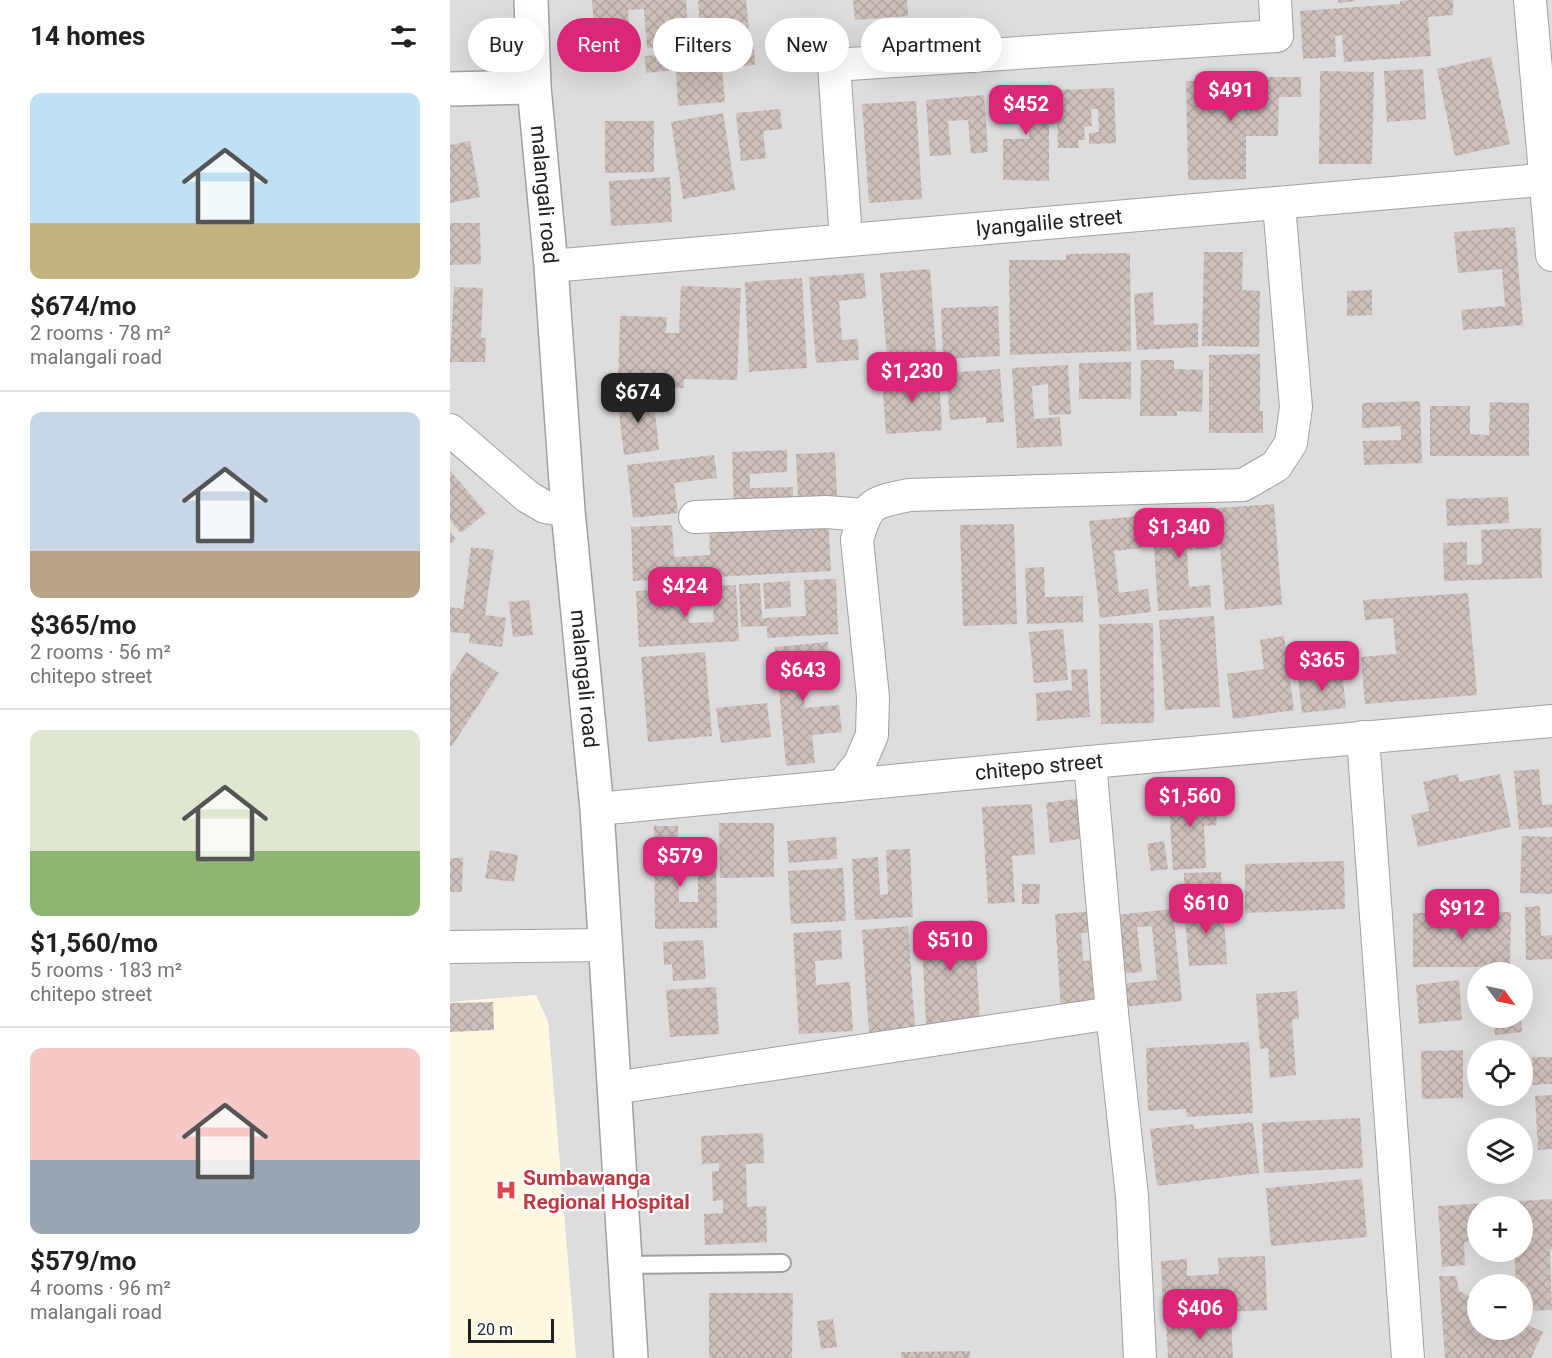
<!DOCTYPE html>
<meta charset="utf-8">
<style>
body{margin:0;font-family:Roboto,sans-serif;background:#f2f2f2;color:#202124;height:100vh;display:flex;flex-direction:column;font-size:22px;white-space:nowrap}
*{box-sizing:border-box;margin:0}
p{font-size:20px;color:#757577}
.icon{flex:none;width:33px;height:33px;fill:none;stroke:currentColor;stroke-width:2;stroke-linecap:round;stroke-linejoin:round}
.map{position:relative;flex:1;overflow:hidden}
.panel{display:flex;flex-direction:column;background:#fff;width:450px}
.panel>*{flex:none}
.banner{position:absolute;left:18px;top:18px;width:570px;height:54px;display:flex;gap:12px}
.needle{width:39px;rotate:123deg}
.fabs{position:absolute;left:1017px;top:962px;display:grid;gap:12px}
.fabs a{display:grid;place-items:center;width:66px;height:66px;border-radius:50%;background:#fff;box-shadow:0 6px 24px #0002;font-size:30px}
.scale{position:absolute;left:18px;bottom:15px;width:86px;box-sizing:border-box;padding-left:6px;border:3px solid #202020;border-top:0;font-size:16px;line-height:21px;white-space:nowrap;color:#202020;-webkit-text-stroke:4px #fff;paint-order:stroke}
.price{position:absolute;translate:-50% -51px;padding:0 14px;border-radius:12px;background:#db2777;color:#fff;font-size:20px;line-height:39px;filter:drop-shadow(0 2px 3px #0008)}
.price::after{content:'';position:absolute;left:50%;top:36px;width:18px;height:14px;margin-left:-9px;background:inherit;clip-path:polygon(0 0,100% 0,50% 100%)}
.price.current{background:#222;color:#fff}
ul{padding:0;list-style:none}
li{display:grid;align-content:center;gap:12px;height:318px;padding:0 30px}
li+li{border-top:2px solid #e0e0e0}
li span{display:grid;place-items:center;height:186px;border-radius:12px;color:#555}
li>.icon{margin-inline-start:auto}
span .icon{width:108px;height:108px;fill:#fffc;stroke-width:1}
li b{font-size:26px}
h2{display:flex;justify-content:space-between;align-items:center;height:72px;padding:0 30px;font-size:26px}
.chip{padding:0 21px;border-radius:27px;background:#fff;box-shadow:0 6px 24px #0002;font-size:21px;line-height:54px}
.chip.current{background:#db2777;color:#fff}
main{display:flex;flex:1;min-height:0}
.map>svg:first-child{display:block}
.residential{fill:#dedddd;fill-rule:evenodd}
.education{fill:#fff8e1}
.building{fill:url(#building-cross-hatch)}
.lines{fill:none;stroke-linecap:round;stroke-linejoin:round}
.service-casing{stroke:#a1a1a1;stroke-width:20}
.minor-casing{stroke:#a1a1a1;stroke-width:34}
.tertiary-casing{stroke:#a1a1a1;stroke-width:36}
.service{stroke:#fff;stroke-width:16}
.minor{stroke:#fff;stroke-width:32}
.tertiary{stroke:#fff;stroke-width:33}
.labels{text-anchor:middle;stroke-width:4.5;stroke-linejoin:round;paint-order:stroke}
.street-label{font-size:21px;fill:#202020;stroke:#fff}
.health-label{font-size:21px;font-weight:bold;fill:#be3a42;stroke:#fff;text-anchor:start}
</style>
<main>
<section class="panel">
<h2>14 homes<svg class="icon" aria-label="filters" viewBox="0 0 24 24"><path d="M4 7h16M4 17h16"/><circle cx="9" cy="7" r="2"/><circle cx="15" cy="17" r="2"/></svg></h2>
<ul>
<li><span style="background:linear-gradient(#bfe0f5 70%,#c2b280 0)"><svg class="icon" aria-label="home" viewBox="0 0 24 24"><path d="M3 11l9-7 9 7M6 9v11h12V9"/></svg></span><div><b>$674/mo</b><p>2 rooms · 78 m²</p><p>malangali road</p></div></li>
<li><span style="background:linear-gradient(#c9d6e8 75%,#b9a48a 0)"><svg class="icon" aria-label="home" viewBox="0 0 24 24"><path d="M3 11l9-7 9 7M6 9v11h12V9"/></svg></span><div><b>$365/mo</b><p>2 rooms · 56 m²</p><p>chitepo street</p></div></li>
<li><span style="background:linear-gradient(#dfe7d0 65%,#8fb573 0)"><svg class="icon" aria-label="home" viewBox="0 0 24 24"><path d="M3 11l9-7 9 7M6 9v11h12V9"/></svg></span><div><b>$1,560/mo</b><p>5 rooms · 183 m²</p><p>chitepo street</p></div></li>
<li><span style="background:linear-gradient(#f6c9c9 60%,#9aa5b1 0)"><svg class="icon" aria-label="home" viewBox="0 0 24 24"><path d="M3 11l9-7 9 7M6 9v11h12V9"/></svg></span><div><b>$579/mo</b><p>4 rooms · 96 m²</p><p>malangali road</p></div></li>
</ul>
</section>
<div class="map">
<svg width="1102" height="1358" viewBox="0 0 1102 1358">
<defs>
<pattern id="building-cross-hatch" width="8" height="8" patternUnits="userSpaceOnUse" patternTransform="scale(1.5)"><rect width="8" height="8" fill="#cdbfbc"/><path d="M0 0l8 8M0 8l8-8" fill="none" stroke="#b0a4a1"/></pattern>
</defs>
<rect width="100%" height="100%" fill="#f1ebe6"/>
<!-- residential -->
<path class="residential" d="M0,0H1102V1358H0ZM1028,972H1072V1017H1028ZM1028,1050H1072V1095H1028ZM1028,1128H1072V1173H1028ZM1028,1206H1072V1251H1028ZM1028,1284H1072V1329H1028Z"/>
<!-- education -->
<path class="education" d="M86,995L98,1021L126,1358H0V1002Z"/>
<!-- building -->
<g class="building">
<path d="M142,0H236L239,45L197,48L194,9L178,10L181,48L146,51Z"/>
<path d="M248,0H296L300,41L251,44Z"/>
<path d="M403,0H457L458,16L405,20Z"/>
<path d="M888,0H905V1L889,3Z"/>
<path d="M961,0H1003V15L978,17L981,56L894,62L892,35L885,36L886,57L853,59L850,11L950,4V1Z"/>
<path d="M304,47L305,65L272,68L275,102L228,106L226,70L196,73L195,56Z"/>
<path d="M1041,57L1060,144L1005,156L987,69Z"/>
<path d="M973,69L976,119L937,122L934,71Z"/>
<path d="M870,71L924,72L922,164H869Z"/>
<path d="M798,77H851V97H829L828,136H796V179L738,180L736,81H798Z"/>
<path d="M664,88L666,143L639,144V133L649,132L648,109H641L642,126L634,127L635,140H628L629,148H608L606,90Z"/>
<path d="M544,94H599V181L553,180V139H579V120H544Z"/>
<path d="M534,95L538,152L521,154L518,120L498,121L501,155L480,156L476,100Z"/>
<path d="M466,101L472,199L419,203L412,104Z"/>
<path d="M330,109L332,129L313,131L316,158L291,161L286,113Z"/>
<path d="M273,113L285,190L233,199L221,122Z"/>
<path d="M155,121H204V172L155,173Z"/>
<path d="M20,141L30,197L0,203V145Z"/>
<path d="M220,177L222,222L161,226L159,181Z"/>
<path d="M0,223H30L31,264L0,265Z"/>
<path d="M1065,227L1073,325L1013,330L1011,310L1055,306L1052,269L1008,273L1004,232Z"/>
<path d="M754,252H793L792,290L810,291L809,347L752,346Z"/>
<path d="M680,253L681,351L560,355L559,260H616V254Z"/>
<path d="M480,269L487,365L438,370L430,273Z"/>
<path d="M414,273L416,298L389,301L392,340L408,339L409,360L366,363L359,277Z"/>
<path d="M352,278L357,368L299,372L295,282Z"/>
<path d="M231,286L291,288L287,380L234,379V388L168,386L170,316L217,317L216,333H229Z"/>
<path d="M4,287L33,288L31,338H36L35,362H0Z"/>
<path d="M922,290V315L897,316V291Z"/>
<path d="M703,292L704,325L748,323V347L687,350L684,294Z"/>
<path d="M548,306L550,356L493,359L491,308Z"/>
<path d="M810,354V411H813V433H759V355Z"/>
<path d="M691,360H724V369L753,370L752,412L727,411V416H690Z"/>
<path d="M681,362V399H629V363Z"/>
<path d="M618,365L621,414L599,415L598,384L582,386L584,419L610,417L612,446L567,448L562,368Z"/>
<path d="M550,369L554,422L536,423V417L500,420L496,373Z"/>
<path d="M489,372L492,430L436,434L432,376Z"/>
<path d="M203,393L209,450L174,455L167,397Z"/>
<path d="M970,401L972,463L914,465L913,441L951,440V426L912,428V403Z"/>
<path d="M1040,402L1079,403V456H980V406H1020V434L1039,435Z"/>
<path d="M337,450V472L300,474V488L343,487V510L284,512L282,452Z"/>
<path d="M385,452L387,497L348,500L346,454Z"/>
<path d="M264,455L267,478L224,483L228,513L183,518L177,465Z"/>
<path d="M0,470L36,513L11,533L0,520Z"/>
<path d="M1058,497L1059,523L997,526L996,499Z"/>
<path d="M824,504L832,605L775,610L767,508Z"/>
<path d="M757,510L759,549L737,550L739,587L760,585L761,607L708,611L702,513Z"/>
<path d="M378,515L381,571L183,581L181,527L222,525L224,557L260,555L259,523Z"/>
<path d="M689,516L692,548L664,551L669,593L698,589L701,612L650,618L639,521Z"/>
<path d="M564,524L567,624L513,626L510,525Z"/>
<path d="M1091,528L1092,578L994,581L993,543L1017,542V565L1032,564L1031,530Z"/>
<path d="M0,531L6,539L0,544Z"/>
<path d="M21,547L44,550L35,615L56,618L52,647L19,643L20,634L0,632V607L13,609Z"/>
<path d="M594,567L595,597L633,596V622L577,624L575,568Z"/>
<path d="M386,579L388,634L317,638V626L291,627L289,584L310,583L312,618L356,616L354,580Z"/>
<path d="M340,581L341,607L315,609L313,583Z"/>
<path d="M286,585L289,641L189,647L186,591L237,588L239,623L264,622L262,586Z"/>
<path d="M1018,593L1027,695L915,704L911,657L946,654L943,618L915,620L913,600Z"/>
<path d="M79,600L83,635L63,637L59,602Z"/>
<path d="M764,616L770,707L715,710L709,620Z"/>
<path d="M703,623L704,723L651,724L649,624Z"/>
<path d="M613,629L618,680L584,683L579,632Z"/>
<path d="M834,636L844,710L783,719L777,674L814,669L810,640Z"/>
<path d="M378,642L380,668L351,671L355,708L389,705L392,732L362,735L365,763L336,766L325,647Z"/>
<path d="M16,652L49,673L2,746L0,745V677Z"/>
<path d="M255,652L262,736L198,742L191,657Z"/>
<path d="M637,669L640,717L587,721L586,693L622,690L621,670Z"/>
<path d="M892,671L896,708L852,713L848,677Z"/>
<path d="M317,703L321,737L271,743L266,708Z"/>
<path d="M1089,769L1092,805L1102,804V827L1069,830L1064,771Z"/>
<path d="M1008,774L1009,782L1050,774L1061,827L968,847L961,815L979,811L973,782Z"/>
<path d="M751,791L765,798L767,825L754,826L756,868L723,870L718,793Z"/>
<path d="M640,797L645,837L600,843L596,803Z"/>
<path d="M582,804L585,854L562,856L565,902L538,904L532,807Z"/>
<path d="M269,823H324V877L270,878Z"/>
<path d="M204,826H228L229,902H248V869H266L267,928L205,929Z"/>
<path d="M1072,836L1102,837V894L1070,893Z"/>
<path d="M386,837L387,859L339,863L337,841Z"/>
<path d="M714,841L718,869L701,871L697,844Z"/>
<path d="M460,849L463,917L405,920L402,859L428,857L430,895L438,894L436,850Z"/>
<path d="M40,850L68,855L64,882L35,878Z"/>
<path d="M0,858H13L12,892H0Z"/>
<path d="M894,861L895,909L795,913V864Z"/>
<path d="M393,868L396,921L341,924L338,871Z"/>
<path d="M771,872L772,895H734V873Z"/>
<path d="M572,884H590L589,904H572Z"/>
<path d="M773,904L777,964L739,966L734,907Z"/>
<path d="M1090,906L1091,936L1102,935V959L1076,960L1075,907Z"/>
<path d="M723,909L732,1001L673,1007L671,984L707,980L702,926L687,927L692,972L671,974L666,915Z"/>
<path d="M647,911L648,932L631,933L633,961L654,959L657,1008L611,1011L605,914Z"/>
<path d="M1061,912L1060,967H963V913Z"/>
<path d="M524,920L530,1021L476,1024L471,923Z"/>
<path d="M458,926L465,1030L419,1033L412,930Z"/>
<path d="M391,930L392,959L365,961L366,985L400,982L403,1031L349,1034L343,933Z"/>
<path d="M253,940L256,979L223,981L222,964L214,965L213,942Z"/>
<path d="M1009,980L1012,1020L969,1024L966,985Z"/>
<path d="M266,987L269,1034L220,1037L216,990Z"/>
<path d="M847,991L849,1019L842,1020L846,1075L820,1078L818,1048L810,1049L806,994Z"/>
<path d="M43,1002L44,1030L0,1032V1003Z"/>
<path d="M1043,1017H1071L1072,1032L1045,1035Z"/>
<path d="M799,1042L803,1113L737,1117L736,1109L698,1111L696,1048Z"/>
<path d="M1013,1050V1098L972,1099L971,1051Z"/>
<path d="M1082,1057H1102V1084L1083,1085Z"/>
<path d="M1102,1095V1149L1088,1150L1085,1096Z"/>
<path d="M910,1118L913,1168L814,1173L812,1123Z"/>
<path d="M803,1122L809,1173L707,1186L700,1129L744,1124V1129Z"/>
<path d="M313,1133L314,1163L296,1164L297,1207L316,1206L317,1242L255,1245L254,1214L273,1213V1200L263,1201L262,1171H269V1163L252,1164L251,1136Z"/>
<path d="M912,1179L917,1237L821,1246L816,1188Z"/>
<path d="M1102,1199V1249L1100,1250L1102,1310L1072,1311V1284H1066L1064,1251H1072V1206H1028V1241L1014,1242L1015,1265L992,1267L988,1206Z"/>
<path d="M815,1256L817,1310L713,1315L711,1261L737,1259V1276L769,1274L768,1258Z"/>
<path d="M989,1276H1006L1009,1291L1028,1300V1329H1072V1322L1093,1332L1081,1358H995Z"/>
<path d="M259,1293H343L342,1358H259Z"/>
<path d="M383,1319L387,1347L371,1349L367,1321Z"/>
<path d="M781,1320L783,1358H718L716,1324Z"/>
<path d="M520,1351V1358H451V1352Z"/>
</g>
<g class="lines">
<defs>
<path id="service" d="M176,1265L332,1263"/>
<g id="minor">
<path d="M1080,0L1102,255"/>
<path d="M396,239L384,65L827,36L825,0"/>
<path id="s1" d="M101,266L1102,179"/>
<path d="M0,430L78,497L95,507L118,511"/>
<path d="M245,517L376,512L414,515"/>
<path d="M913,737L958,1358"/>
<path d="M640,762L662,1013L682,1196L690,1358"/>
<path d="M392,786L410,763L422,735L423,697L407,540C418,502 421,503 459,495L793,485L826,466L841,443L846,407L829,204"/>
<path id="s2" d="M147,809L640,762L1102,721"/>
<path d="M0,947L155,945"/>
<path d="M164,1088L662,1013"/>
</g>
<g id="tertiary">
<path id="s3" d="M81,0L84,87L101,266L118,511L147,809L181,1358"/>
<path d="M0,89L84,87"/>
</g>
</defs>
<!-- service casing -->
<use href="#service" class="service-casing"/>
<!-- minor casing -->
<use href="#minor" class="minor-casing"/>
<!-- tertiary casing -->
<use href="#tertiary" class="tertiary-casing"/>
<!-- service -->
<use href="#service" class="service"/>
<!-- minor -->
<use href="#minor" class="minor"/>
<!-- tertiary -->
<use href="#tertiary" class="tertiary"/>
</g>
<!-- icons -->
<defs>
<symbol id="hospital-bare" viewBox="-9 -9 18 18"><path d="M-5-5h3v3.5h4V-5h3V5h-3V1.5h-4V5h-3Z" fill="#e0444e" stroke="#fff" stroke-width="2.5" paint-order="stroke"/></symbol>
</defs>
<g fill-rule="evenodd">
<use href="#hospital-bare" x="41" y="1175" width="30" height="30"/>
</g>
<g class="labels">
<!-- street labels -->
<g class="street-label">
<text dy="7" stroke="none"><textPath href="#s3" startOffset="195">malangali road</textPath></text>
<text dy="7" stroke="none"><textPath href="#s1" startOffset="500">lyangalile street</textPath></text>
<text dy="7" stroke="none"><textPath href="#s3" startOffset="681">malangali road</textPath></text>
<text dy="7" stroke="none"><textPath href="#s2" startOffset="444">chitepo street</textPath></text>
</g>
<!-- health labels -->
<g class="health-label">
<text x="73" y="1185">Sumbawanga<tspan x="73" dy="24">Regional Hospital</tspan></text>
</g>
</g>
</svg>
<div class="fabs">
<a><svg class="needle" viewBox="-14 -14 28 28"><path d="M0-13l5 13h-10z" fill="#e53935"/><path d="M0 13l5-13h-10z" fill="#757577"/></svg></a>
<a><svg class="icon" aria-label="locate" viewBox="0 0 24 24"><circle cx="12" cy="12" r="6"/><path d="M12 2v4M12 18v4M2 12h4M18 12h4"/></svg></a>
<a><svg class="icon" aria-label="layers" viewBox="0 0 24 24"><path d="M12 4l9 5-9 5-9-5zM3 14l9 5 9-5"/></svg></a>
<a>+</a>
<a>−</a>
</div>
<div class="scale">20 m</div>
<b class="price" style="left:781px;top:122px">$491</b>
<b class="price" style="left:576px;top:136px">$452</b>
<b class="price" style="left:462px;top:403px">$1,230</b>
<b class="price current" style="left:188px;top:424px">$674</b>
<b class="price" style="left:729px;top:559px">$1,340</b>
<b class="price" style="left:235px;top:618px">$424</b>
<b class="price" style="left:872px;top:692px">$365</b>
<b class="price" style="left:353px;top:702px">$643</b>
<b class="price" style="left:740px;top:828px">$1,560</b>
<b class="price" style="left:230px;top:888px">$579</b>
<b class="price" style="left:756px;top:935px">$610</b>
<b class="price" style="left:1012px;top:940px">$912</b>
<b class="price" style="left:500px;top:972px">$510</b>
<b class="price" style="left:750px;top:1340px">$406</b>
<div class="banner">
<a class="chip">Buy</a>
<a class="chip current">Rent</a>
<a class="chip">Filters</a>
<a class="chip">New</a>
<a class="chip">Apartment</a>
</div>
</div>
</main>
